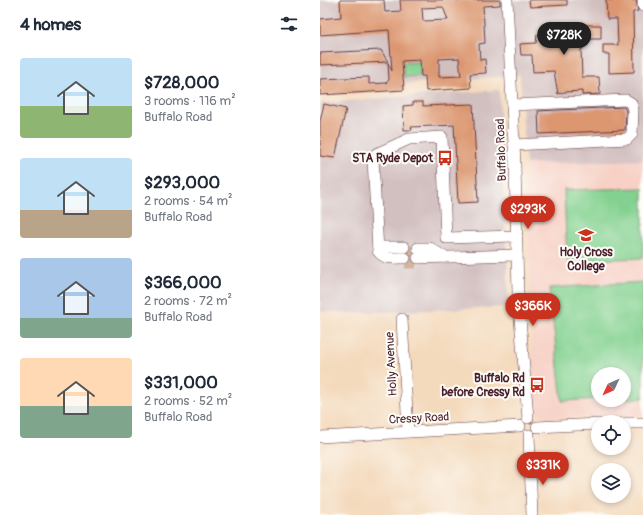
<!DOCTYPE html>
<meta charset="utf-8">
<style>
body{margin:0;font-family:Pangolin,sans-serif;background:#f2f2f3;color:#1f2937;height:100vh;display:flex;flex-direction:column;font-size:15px;white-space:nowrap}
*{box-sizing:border-box;margin:0}
p{font-size:13px;color:#747a83}
.icon{flex:none;width:22px;height:22px;fill:none;stroke:currentColor;stroke-width:2;stroke-linecap:round;stroke-linejoin:round}
.map{position:relative;flex:1;overflow:hidden}
.panel{display:flex;flex-direction:column;background:#fff;width:320px}
.panel>*{flex:none}
.needle{width:26px;rotate:226deg}
.fabs{position:absolute;left:271px;top:367px;display:grid;gap:8px}
.fabs a{display:grid;place-items:center;width:40px;height:40px;border-radius:50%;background:#fff;box-shadow:0 2px 6px #0003;font-size:20px}
.price{position:absolute;translate:-50% -34px;padding:0 9px;border-radius:14px;background:#c8321e;color:#fff;font-size:13px;line-height:26px;filter:drop-shadow(0 1px 2px #0008)}
.price::after{content:'';position:absolute;left:50%;top:24px;width:12px;height:9px;margin-left:-6px;background:inherit;clip-path:polygon(0 0,100% 0,50% 100%)}
.price.current{background:#222;color:#fff}
ul{padding:0;list-style:none}
li{display:flex;align-items:center;gap:12px;height:100px;padding:0 20px}
li span{display:grid;place-items:center;flex:none;width:112px;height:80px;border-radius:4px;color:#555}
li>.icon{margin-inline-start:auto}
span .icon{width:48px;height:48px;fill:#fffc;stroke-width:1}
li b{font-size:17px}
h2{display:flex;justify-content:space-between;align-items:center;height:48px;padding:0 20px;font-size:17px}
main{display:flex;flex:1;min-height:0}
.map>svg:first-child{display:block}
.built{fill:#f7d1c6;fill-rule:evenodd}
.industrial{fill:#d2bfbf}
.green{fill:#83d190;stroke:#66785e}
.building{fill:#dc9771;fill-rule:evenodd}
.lines{fill:none;stroke-linecap:round;stroke-linejoin:round}
.minor-tunnel{stroke:#d2b5a0;stroke-width:11;stroke-dasharray:11 5.5;stroke-linecap:butt}
.minor-casing{stroke:#643b41;stroke-width:12}
.minor{stroke:#fff;stroke-width:11}
.labels{text-anchor:middle;stroke-width:4;stroke-linejoin:round;paint-order:stroke}
.street-label{font-size:12px;fill:#4a1f2b;stroke:#fdfcf7}
.poi-label{font-size:12px;font-weight:bold;fill:#4a1f2b;stroke:#fdfcf7;text-anchor:end}
</style>
<main>
<section class="panel">
<h2>4 homes<svg class="icon" aria-label="filters" viewBox="0 0 24 24"><path d="M4 7h16M4 17h16"/><circle cx="9" cy="7" r="2"/><circle cx="15" cy="17" r="2"/></svg></h2>
<ul>
<li><span style="background:linear-gradient(#bfe0f5 60%,#8fb573 0)"><svg class="icon" aria-label="home" viewBox="0 0 24 24"><path d="M3 11l9-7 9 7M6 9v11h12V9"/></svg></span><div><b>$728,000</b><p>3 rooms · 116 m²</p><p>Buffalo Road</p></div></li>
<li><span style="background:linear-gradient(#bfe0f5 65%,#b9a48a 0)"><svg class="icon" aria-label="home" viewBox="0 0 24 24"><path d="M3 11l9-7 9 7M6 9v11h12V9"/></svg></span><div><b>$293,000</b><p>2 rooms · 54 m²</p><p>Buffalo Road</p></div></li>
<li><span style="background:linear-gradient(#a9c7e8 75%,#7fa58c 0)"><svg class="icon" aria-label="home" viewBox="0 0 24 24"><path d="M3 11l9-7 9 7M6 9v11h12V9"/></svg></span><div><b>$366,000</b><p>2 rooms · 72 m²</p><p>Buffalo Road</p></div></li>
<li><span style="background:linear-gradient(#ffd9b3 60%,#7fa58c 0)"><svg class="icon" aria-label="home" viewBox="0 0 24 24"><path d="M3 11l9-7 9 7M6 9v11h12V9"/></svg></span><div><b>$331,000</b><p>2 rooms · 52 m²</p><p>Buffalo Road</p></div></li>
</ul>
</section>
<div class="map">
<svg width="323" height="515" viewBox="0 0 323 515">
<rect width="100%" height="100%" fill="#fdfcf7"/>
<filter id="ink" filterUnits="userSpaceOnUse"><feTurbulence type="fractalNoise" baseFrequency=".025" numOctaves="2"/><feDisplacementMap in="SourceGraphic" scale="8" xChannelSelector="R" yChannelSelector="G"/><feConvolveMatrix kernelMatrix="1 2 1 2 8 2 1 2 1" color-interpolation-filters="sRGB"/></filter>
<filter id="wash" filterUnits="userSpaceOnUse"><feTurbulence type="fractalNoise" baseFrequency=".012" numOctaves="4" result="noise"/><feDisplacementMap in="SourceGraphic" scale="16" xChannelSelector="R" yChannelSelector="G"/><feGaussianBlur stdDeviation="0.9" result="paint"/><feColorMatrix in="noise" values="0 0 0 0 0 0 0 0 0 0 0 0 0 0 0 0 0 1.4 0 .05"/><feComposite in="paint" operator="in"/></filter>
<g filter="url(#wash)">
<rect width="100%" height="100%" fill="#f4dabd"/>
<!-- built -->
<path class="built" d="M323,160V415L227,419L215,410L206,164ZM278,374H304V400H278Z"/>
<!-- industrial -->
<g class="industrial">
<path d="M0,0H323V160L206,164L200,75L0,90Z"/>
<path d="M179,90L189,307L30,313L0,311V103Z"/>
</g>
<!-- green -->
<g class="green">
<path d="M118,61V66L100,67V76L84,77L83,63Z"/>
<path d="M323,188V258L247,261L244,190Z"/>
<path d="M323,282V398L304,399V374H278V399L242,401L229,288Z"/>
</g>
<g id="blocks">
<!-- building -->
<g class="building">
<path d="M20,0H64L65,12L81,11L80,0H180V5L163,6L165,43L159,44L160,60L165,59L166,73L150,74L151,88L106,91L105,76H101L100,60L82,61L84,90L0,95V79L49,77V84L66,83L69,80L68,63L72,71L69,30L0,35V19L21,17ZM123,7L128,20L103,21L102,8ZM139,58L141,76L119,77V59Z"/>
<path d="M209,0H247V5L210,7Z"/>
<path d="M286,0H316L318,11L313,12L314,72L289,73V54H283V45H298L297,19H287Z"/>
<path d="M229,25H281V39H263V49H261L262,77H279L280,94L262,95V91L244,92L238,94L234,71L213,72L212,55H201L200,44L216,43L217,35H221V28L223,26Z"/>
<path d="M61,50L68,62L0,65V53Z"/>
<path d="M93,102H103V106L153,104L158,202L138,203L134,125L91,127L92,130H84L83,106L93,105Z"/>
<path d="M4,104L26,109L15,158L0,156V121Z"/>
<path d="M304,107L306,111L305,130L219,134L218,111Z"/>
</g>
</g>
</g>
<g filter="url(#ink)">
<use href="#blocks" fill-opacity="0" stroke="#643b41" stroke-width="1"/>
<g class="lines">
<!-- minor-tunnel -->
<g class="minor-tunnel">
<path d="M85,252L98,251"/>
<path d="M85,263H99"/>
</g>
<defs>
<g id="minor">
<path d="M187,0L195,165L198,293L208,418"/>
<path d="M323,0V6"/>
<path d="M192,105L306,100L311,103L313,110L312,134L307,139L194,145"/>
<path d="M58,247H84"/>
<path d="M98,248H110L124,257"/>
<path d="M85,258C74,258 65,260 58,251L53,159L56,154L89,139L122,137L126,238L197,236"/>
<path d="M98,258L197,255"/>
<path d="M82,319L88,431"/>
<path d="M304,423H323"/>
<path d="M217,427L278,424"/>
<path d="M209,435L212,515"/>
<path d="M0,437L200,426"/>
</g>
</defs>
<!-- minor casing -->
<use href="#minor" class="minor-casing"/>
<!-- minor -->
<use href="#minor" class="minor"/>
</g>
</g>
<!-- icons -->
<defs>
<symbol id="bus-bare" viewBox="-9 -9 18 18"><path d="M-5-6H5V4H4V6H2V4H-2V6H-4V4H-5ZM-3.5-4V0h7V-4ZM-3.5 1.2v1.5H-2V1.2ZM2 1.2v1.5H3.5V1.2Z" fill="#c8321e" stroke="#fdfcf7" stroke-width="2.5" paint-order="stroke"/></symbol>
<symbol id="school-bare" viewBox="-9 -9 18 18"><path d="M0-5L7-2L0 1L-7-2ZM-4 1L0 2.5L4 1V4Q0 6-4 4Z" fill="#c8321e" stroke="#fdfcf7" stroke-width="2.5" paint-order="stroke"/></symbol>
</defs>
<g fill-rule="evenodd">
<use href="#bus-bare" x="114" y="147" width="22" height="22"/>
<use href="#school-bare" x="255" y="224" width="22" height="22"/>
<use href="#bus-bare" x="206" y="374" width="22" height="22"/>
</g>
<g class="labels">
<!-- street labels -->
<g class="street-label">
<text transform="translate(181 150) rotate(-92)" y="4">Buffalo Road</text>
<text transform="translate(71 364) rotate(-93)" y="4">Holly Avenue</text>
<text transform="translate(99 418) rotate(-3)" y="4">Cressy Road</text>
</g>
<!-- poi labels -->
<g class="poi-label">
<text x="113" y="162">STA Ryde Depot</text>
<text x="266" y="256" text-anchor="middle">Holy Cross<tspan x="266" dy="14">College</tspan></text>
<text x="205" y="382">Buffalo Rd<tspan x="205" dy="14">before Cressy Rd</tspan></text>
</g>
</g>
</svg>
<div class="fabs">
<a><svg class="needle" viewBox="-14 -14 28 28"><path d="M0-13l5 13h-10z" fill="#e53935"/><path d="M0 13l5-13h-10z" fill="#747a83"/></svg></a>
<a><svg class="icon" aria-label="locate" viewBox="0 0 24 24"><circle cx="12" cy="12" r="6"/><path d="M12 2v4M12 18v4M2 12h4M18 12h4"/></svg></a>
<a><svg class="icon" aria-label="layers" viewBox="0 0 24 24"><path d="M12 4l9 5-9 5-9-5zM3 14l9 5 9-5"/></svg></a>
</div>
<b class="price current" style="left:244px;top:56px">$728K</b>
<b class="price" style="left:208px;top:230px">$293K</b>
<b class="price" style="left:213px;top:327px">$366K</b>
<b class="price" style="left:223px;top:486px">$331K</b>
</div>
</main>
